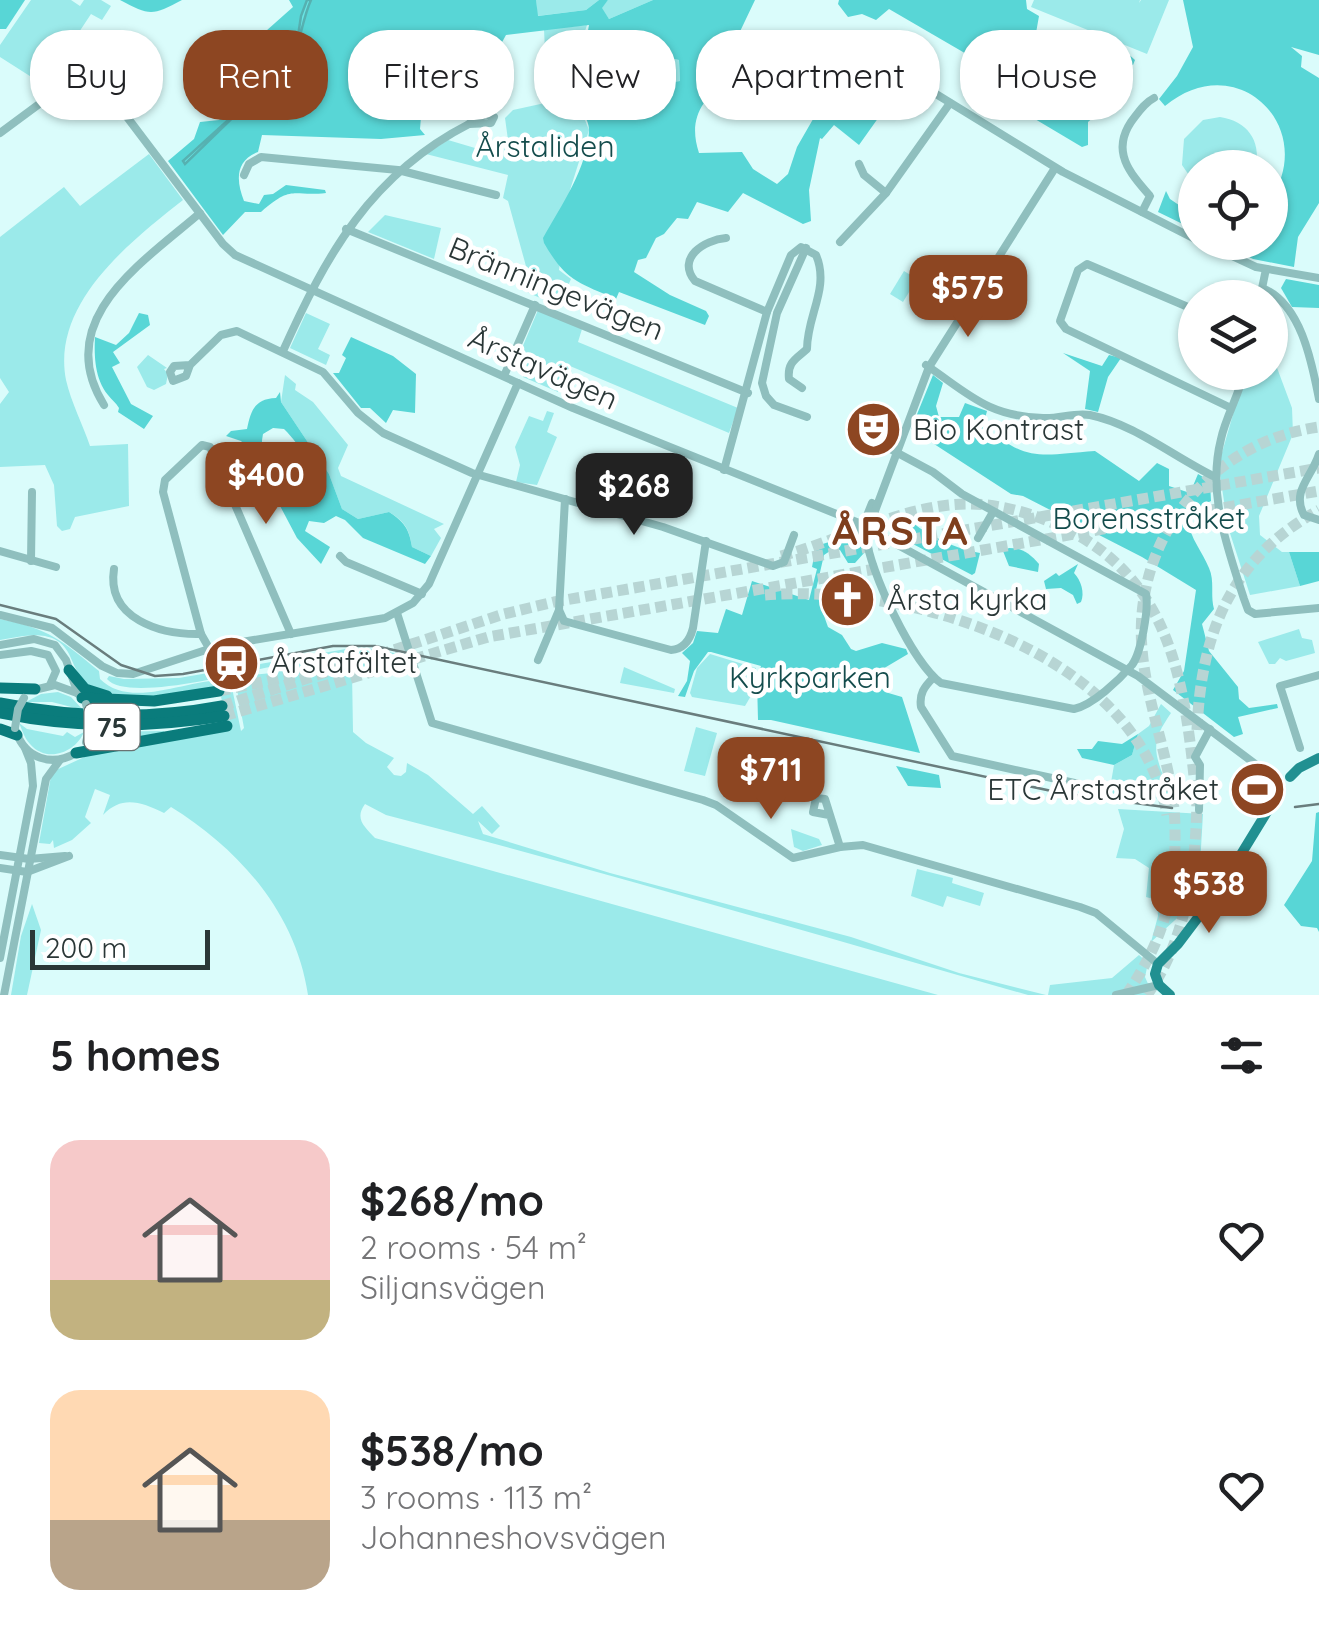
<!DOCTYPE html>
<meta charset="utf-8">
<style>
body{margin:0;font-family:Quicksand,sans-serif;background:#f2f2f2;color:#202124;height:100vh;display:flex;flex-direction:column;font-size:38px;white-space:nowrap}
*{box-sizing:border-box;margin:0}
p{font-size:32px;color:#757577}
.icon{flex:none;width:55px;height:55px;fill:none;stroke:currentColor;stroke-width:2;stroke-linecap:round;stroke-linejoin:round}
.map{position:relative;height:995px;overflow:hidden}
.panel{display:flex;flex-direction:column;background:#fff;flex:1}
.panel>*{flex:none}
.banner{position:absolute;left:30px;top:30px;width:1260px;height:90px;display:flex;gap:20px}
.controls{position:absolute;left:1178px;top:150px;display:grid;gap:20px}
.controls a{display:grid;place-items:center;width:110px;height:110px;border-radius:50%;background:#fff;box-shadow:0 2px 8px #0004;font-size:50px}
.scale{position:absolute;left:30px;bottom:25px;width:180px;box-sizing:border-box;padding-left:10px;border:5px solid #2a3737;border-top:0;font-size:28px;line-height:35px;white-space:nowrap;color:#2a3737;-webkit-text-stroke:8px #fff;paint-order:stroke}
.price{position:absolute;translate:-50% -85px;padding:0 22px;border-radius:20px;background:#8d4622;color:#fff;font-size:32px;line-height:65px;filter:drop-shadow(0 2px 5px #0008)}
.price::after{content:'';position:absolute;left:50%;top:60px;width:30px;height:22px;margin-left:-15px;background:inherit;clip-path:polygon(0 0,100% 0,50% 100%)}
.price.on{background:#222;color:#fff}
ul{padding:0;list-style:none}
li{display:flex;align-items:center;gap:30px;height:250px;padding:0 50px}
li span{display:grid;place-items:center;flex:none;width:280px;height:200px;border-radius:30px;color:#555}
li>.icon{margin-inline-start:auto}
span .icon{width:120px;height:120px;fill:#fffc;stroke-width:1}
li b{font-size:42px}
h2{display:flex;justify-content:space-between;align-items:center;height:120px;padding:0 50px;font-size:42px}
.tag{padding:0 35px;border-radius:40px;background:#fff;box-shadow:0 2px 8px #0004;font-size:35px;line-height:90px}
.tag.on{background:#8d4622;color:#fff}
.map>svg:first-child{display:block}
.green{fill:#9beaea}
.forest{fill:#58d6d6;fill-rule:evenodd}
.water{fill:#69e5e5;stroke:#56b1b1;stroke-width:2.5}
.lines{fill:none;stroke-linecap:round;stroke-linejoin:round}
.highway-tunnel{stroke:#b7d5d4;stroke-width:11;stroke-dasharray:11 5.5;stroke-linecap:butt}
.minor{stroke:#8fbfbe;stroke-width:8}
.major{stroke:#219091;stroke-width:10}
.highway{stroke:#0a7c7c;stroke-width:11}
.tram{stroke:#697d7d;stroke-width:2.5}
.minor-bridge{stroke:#8fbfbe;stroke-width:8}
.labels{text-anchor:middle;stroke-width:9;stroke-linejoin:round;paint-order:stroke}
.shield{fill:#fff;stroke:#6a7373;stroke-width:2.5}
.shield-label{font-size:28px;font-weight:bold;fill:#2a3737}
.park-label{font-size:30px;fill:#144c4c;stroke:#fff}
.street-label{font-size:30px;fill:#2a3737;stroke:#fff}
.poi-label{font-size:30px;fill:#2a3737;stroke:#fff;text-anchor:start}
.district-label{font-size:40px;font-weight:bold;letter-spacing:2.5px;fill:#7e3e1d;stroke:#fff}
</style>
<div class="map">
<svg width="1319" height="995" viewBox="0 0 1319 995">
<rect width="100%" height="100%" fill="#dafcfb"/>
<!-- green -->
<g class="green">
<path d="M31,0H71L80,6L84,0H101L111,6L102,20L91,14L44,85L0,57V45Z"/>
<path d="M536,0H599L586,10L537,16Z"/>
<path d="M608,0H653L609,19L601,8Z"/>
<path d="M1034,0H1140L1139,3L1141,0H1169L1147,54L1031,7Z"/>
<path d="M587,25L572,72V93L563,97L547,96L544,29Z"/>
<path d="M585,47L600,61L650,54L679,60L680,81L606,91L583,97L581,110L589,130L570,190L559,270L571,279L559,306L524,291L529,277L508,201L503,198L508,175L426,154L448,140L502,156L508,140L505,118L513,110L577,96L575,72Z"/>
<path d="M1220,117C1247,121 1261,140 1256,167L1195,168V184L1182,165L1184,139L1203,120Z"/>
<path d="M149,154L183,200C131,241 51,303 66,380C71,402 83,425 90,446L128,444L129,506L75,517L70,529L62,531L57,526L54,485L45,465L0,467V404L9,392L0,378V237L64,187L80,206Z"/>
<path d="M385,215L441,228L434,259L368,232Z"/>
<path d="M904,271L917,279L903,302L890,294Z"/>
<path d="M538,310L582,329L578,342L738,408L729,433L570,366L558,392L523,377L526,364L517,360Z"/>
<path d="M306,313L330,324L318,349L330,355L326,365L290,348Z"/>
<path d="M1270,349L1292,408L1293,434L1259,516L1260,535L1282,552H1289L1300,586L1250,595L1228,527L1220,475L1221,456L1245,373L1270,372Z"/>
<path d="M148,355L167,368L164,369L168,374L166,384L154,390L147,387L137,367Z"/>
<path d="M285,375L296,384L295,390L313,402L348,445L338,468L341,476L444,524L434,529L441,538L431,556L412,547C409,528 405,522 389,512L358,519L342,509L329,474L281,402Z"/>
<path d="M547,411L554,413L547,432L557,437L537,485L516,482L520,465L515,447L529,416L543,421Z"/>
<path d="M0,619C50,629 61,640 99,671L100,679C131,710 187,679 225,680L232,688L241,731L244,728L236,684L241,676L272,673L275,666C243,672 127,703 107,679L109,676L124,679L179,678L346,649L366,648L405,655V661L400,663L355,668L352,672L353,732L366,743L394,758L387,767L394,775L401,776L406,772L407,763L428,775L473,814L482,806L500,826L492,834L478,821L483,834L610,873L851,937L959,973L1046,995H1028C814,934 597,870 386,815L365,804C354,819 365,827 375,838L938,995H308C296,913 239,849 171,807L164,813C141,802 122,795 103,815L110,795L95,789L85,817L91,823L72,840L54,848L53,840L50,844L39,843L51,776L54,771L93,753L228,730L219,687C186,691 125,706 96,690C79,680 77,671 69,654C55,627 24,636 0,640Z"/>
<path d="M1299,629L1302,638L1312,640L1315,653L1286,661L1280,658L1275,664H1269L1258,642Z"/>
<path d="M710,654L756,668L755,689L745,706L692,697L690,693L697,668Z"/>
<path d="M624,667L675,689L674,693L620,683Z"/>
<path d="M58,692L71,697L83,710L52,702H26L41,694Z"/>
<path d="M1161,704L1171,713C1154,738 1152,747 1163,775L1178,783L1196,802L1109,794L1114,765L1132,755L1138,734L1149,726Z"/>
<path d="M19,723L27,729L63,736L67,732L75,737L84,732C76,752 47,764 30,744C24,738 22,729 19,723Z"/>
<path d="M696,727L717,733L705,776L684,771Z"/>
<path d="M164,731V734L95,745L92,741L94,732Z"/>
<path d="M1118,809L1203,814L1198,899L1151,942L1158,916L1157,900L1146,897L1149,868L1135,859L1116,858L1124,829Z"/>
<path d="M791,829L819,839L822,845L803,851L794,847Z"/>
<path d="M917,869L953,878L952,883L984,893L980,906L947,896L943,907L911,896Z"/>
<path d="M32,904L41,930L27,995H11L21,936Z"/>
<path d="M1139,955L1148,963L1145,977L1153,995H1048L1050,985L1112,978Z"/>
</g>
<!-- forest -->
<g class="forest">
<path d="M0,0H25L6,29H0Z"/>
<path d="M120,0H182C152,16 150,16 120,0Z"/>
<path d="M289,0H536L538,16L586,10L599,0H608L602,8L609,19L653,0H755L725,63L727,80C701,100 688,120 699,153L742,152L753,169L777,184L788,174L797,147L824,100L844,112L860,90L886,107L859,145L834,125L822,139L820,138L809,190L811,221L803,224L743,193L728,212L697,202L688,219L677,218L664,234L656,238L646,258L638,260L634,272L670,295L706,311L709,316L705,325L619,292L616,299C577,282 566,281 544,243L543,238C561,206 588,167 589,130C589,119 581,110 574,103L578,96L680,81L679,60L650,54L599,61L585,47L589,25L506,35L490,64L500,81L483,80L477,92L456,91L441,105H422L420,129L425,135L381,139L262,135L258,152C235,161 236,181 244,201L259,204L264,195L273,194L286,185L325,190L326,193C292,197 293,184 261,212H245L223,235L168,161L194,139L200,122L219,120C241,99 245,76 231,49L240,37L266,31L293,7Z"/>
<path d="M839,0H1026L1027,9L1039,16L1036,33L1089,53C1105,41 1121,46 1135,60L1133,65L1098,58L1091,81L1107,89C1110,113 1104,110 1088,122V145L1082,147L966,78L975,59L889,9L876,20L862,14L848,17L838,4Z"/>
<path d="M1183,0H1319V55L1291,47L1302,56L1301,67L1319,78V203L1298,237L1294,267L1253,259L1221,243L1270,242V200C1319,128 1237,46 1165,106L1159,99L1177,76L1193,47Z"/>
<path d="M1166,191L1170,199L1195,216V230L1158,212Z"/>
<path d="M1286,279L1319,285V308L1292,307L1281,288Z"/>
<path d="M139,313L148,315L150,325L113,352L120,363L112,367L131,404L153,416L144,429L118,412L119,408C116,403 112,400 108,395C95,379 94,357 95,337L116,345L129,333Z"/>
<path d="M351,337L393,356L416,374L415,413L393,410L386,423L370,408H361L333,373H339L346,358L342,355Z"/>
<path d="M1063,353L1102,366L1109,355L1121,358L1108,377L1098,412L1085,409L1090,371Z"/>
<path d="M933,375L943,383L936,406L939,417H959L965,403L987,411L983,426C1029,463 1040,455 1095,451L1139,481L1157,463L1169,469V486L1190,493L1198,474L1210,481L1211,501C1170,518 1198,541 1209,568C1215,581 1210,595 1214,609L1202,624L1209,651L1238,687L1239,699L1249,708L1277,704L1278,708L1238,717L1243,734L1234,737L1173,690L1184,671L1196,590L1142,557L1023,496L1011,494L911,429Z"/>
<path d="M280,392L281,402L329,474L342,509L358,519L389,512C404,522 409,528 412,547L431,556L425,564L363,538L345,520L336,516L324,523L309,521L305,531L330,547L321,564L297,538L251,451L241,441L226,436L231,431L247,429C251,411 254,399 276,398ZM273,428L284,429C302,447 310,463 312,489L297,498C275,485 257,462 263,434Z"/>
<path d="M901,518C912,520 914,525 923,530C941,541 960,550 980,553L975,573L972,575L911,543Z"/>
<path d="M857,536L864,553L855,563H848L840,550L833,549L824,555L815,594L831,598L823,613L828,627L842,635L851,649L856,651L882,643L906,649L908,654L881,670L876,682L885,692L902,697L920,753L771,720H758L757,681L761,666L711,652H708L694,671L685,697L678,696L687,681L690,661L682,653L693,643L697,631L718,633L726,609L742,615L752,581L809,600L817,569L812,567L816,546L839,539L852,541Z"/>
<path d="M1009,548C1023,548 1030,554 1039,564L1038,572L1009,566L1003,551Z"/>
<path d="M1289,552H1319V581L1300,586Z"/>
<path d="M1078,564L1074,573C1081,580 1085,593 1081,602L1077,604L1073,595L1061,588L1046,589L1044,581L1056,573L1059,576Z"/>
<path d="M1138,734L1132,755L1114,765L1082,758L1077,749H1092L1098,741L1122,744Z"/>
<path d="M896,766L939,775L941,788L908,786Z"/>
<path d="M1319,812V932L1317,928L1301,926L1284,905L1312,861L1316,813Z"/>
</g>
<!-- water -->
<path class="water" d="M307,0H311C302,20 301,41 291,61L185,164L183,161L237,112L268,76L289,59L297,43L301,16Z"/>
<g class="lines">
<!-- highway-tunnel -->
<g class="highway-tunnel">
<path d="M781,556C838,541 889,512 949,505C985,501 1020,509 1053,523C1176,575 1185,689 1197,805"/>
<path d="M765,595C907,583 1139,652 1167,815"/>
<path d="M219,691L315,671"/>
<path d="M222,706L504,614L554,602L1319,468"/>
<path d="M224,716L488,637L1319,491"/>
<path d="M1197,730C1201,634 1230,559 1319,510"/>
<path d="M1126,995C1163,942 1176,895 1175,830C1175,769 1147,710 1142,649C1133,539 1210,442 1319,427"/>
<path d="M1147,995C1187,939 1196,867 1197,799"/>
</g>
<!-- minor -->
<g class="minor">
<path d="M910,78L922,56"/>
<path d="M818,90L809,92L787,80L776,88L791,102L806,103L841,66L854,60L868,59L910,78L1063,172L1195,239"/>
<path d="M485,114L494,117L491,123L469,124Z"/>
<path d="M0,133L73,79L88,75L96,76L223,244L235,255L573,408L859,523L858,529L863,535L874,532L1138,676L1278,781"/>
<path d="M859,164L864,175L886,193"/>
<path d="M244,175L249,164L261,157L398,170L496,195"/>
<path d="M1142,212L1150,196C1130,173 1111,152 1131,122C1138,113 1144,103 1154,98"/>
<path d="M346,229L748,393"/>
<path d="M726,238C704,240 676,258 695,281L767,312"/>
<path d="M840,242L886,193L950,103"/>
<path d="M1202,242L1256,267L1319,278"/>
<path d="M806,248L777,313L762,383L766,396L774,405L807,417"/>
<path d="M1262,288C1301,303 1312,363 1319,399"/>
<path d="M1260,298L1266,269"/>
<path d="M1195,310L1087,264L1078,270L1060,321L1066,329L1229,407"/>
<path d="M283,351C326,255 371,174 469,124"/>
<path d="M190,365L174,366L170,372L173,381L186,376L190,365L221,335L237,331L323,372L358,413L383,433L472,473L663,527L773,566L784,562L794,535"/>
<path d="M926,365C969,394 987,416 1043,418C1059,419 1075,412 1090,415C1134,424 1174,457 1215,477"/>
<path d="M1244,372C1240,393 1226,416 1221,439C1207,494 1227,546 1244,599L1248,610L1255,614L1319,608"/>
<path d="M504,376L535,305"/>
<path d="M104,405C51,320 143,262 200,213"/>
<path d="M1319,454C1312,477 1291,491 1304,515L1319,520"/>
<path d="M724,470L767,312L791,255L801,247L816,255C830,288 807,315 807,349C796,359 787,362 789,379L802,388"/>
<path d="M565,499L559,610L564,621L671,650C684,649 690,640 693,628L706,541"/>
<path d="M866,518L872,503"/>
<path d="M874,532L875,511L929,367L1055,168"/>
<path d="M866,536C869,570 913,664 941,683L1074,709C1093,705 1119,680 1132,665C1141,653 1149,609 1146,594L962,494L933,472L892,450"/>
<path d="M978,538L993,512"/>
<path d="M0,551L56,567"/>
<path d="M340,556L346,562L422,594"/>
<path d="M31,561L32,492"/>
<path d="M114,569C106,619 161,635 201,634"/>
<path d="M397,613L432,723L703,800L716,805L793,858L840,847L863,845L1080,907L1096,913L1158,964"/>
<path d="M0,615L52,628L102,666L117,673L133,674L218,646L385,618L413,603L429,584L518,383"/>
<path d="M0,645L34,639L55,645L66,660L78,694"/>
<path d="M209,648L201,634L163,492L165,480L202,445L210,447L291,634"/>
<path d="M0,655L31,651L48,655L56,671L50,685"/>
<path d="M538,660L559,610"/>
<path d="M933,678C924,687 919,694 921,707L952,756L1079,784"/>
<path d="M34,690L55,685L77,693"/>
<path d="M16,731C25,759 52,767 76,753"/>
<path d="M1300,748L1280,686L1319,675"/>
<path d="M1199,810L1200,765L1195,757L1210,729"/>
<path d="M829,815L813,812L816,798L825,799L840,847"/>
<path d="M0,855L29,859L65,856"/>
<path d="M0,868L27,872L69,856"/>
<path d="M0,958L33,786L31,763L25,748"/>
<path d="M4,995L46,779L60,760"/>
<path d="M1116,995L1159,985"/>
</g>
<!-- major -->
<g class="major">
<path d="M1290,777L1299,768L1319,758"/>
<path d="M1170,995L1159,985L1155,974L1158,964L1178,944L1221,887L1281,789"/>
</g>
<!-- highway -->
<g class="highway">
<path d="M69,670L85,689L107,696"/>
<path d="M0,688L35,689"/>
<path d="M82,698L154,701L219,691"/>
<path d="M0,703C75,718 147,720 222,706"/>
<path d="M0,713C76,729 148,728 224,716"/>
<path d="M0,729L17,735"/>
<path d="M76,753L227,726"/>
</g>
<!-- tram -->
<g class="tram">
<path d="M0,605L56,619L121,665L155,676L183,674L333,646H375L1061,793L1172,808"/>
<path d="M1295,807L1319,804"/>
</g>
<!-- minor-bridge -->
<g class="minor-bridge">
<path d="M15,728L18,709L24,698"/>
<path d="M86,742L91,723L86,704"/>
</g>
</g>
<!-- icons -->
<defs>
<symbol id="theatre-disc" viewBox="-11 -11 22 22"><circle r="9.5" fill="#8d4622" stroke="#fff"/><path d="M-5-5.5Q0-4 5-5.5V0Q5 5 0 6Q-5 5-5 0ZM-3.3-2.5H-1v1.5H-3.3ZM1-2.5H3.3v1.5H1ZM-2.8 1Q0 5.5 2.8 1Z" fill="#fff"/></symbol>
<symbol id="church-disc" viewBox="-11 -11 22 22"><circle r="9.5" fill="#8d4622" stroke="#fff"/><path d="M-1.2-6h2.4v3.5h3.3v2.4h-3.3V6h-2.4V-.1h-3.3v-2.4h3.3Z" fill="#fff"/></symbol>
<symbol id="station-disc" viewBox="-11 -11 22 22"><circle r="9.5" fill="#8d4622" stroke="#fff"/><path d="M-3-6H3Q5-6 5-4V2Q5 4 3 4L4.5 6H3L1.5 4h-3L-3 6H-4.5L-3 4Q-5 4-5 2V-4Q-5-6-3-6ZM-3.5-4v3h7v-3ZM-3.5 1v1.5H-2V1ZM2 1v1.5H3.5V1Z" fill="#fff"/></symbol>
<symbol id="stadium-disc" viewBox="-11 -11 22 22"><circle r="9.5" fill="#8d4622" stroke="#fff"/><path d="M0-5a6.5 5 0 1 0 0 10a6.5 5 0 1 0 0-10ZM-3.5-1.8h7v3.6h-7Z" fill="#fff"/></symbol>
</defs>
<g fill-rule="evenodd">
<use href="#theatre-disc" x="842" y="398" width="63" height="63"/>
<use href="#church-disc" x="816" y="568" width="63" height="63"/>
<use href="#station-disc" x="200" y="632" width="63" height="63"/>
<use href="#stadium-disc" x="1226" y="758" width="63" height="63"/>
</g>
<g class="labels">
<!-- shield labels -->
<rect class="shield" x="84.5" y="704" width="55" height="46" rx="8"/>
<g class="shield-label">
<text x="112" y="737">75</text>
</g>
<!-- park labels -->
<g class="park-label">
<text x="545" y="157">Årstaliden</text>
<text x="1149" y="529">Borensstråket</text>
<text x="810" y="688">Kyrkparken</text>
</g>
<!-- street labels -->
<g class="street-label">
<text transform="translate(556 289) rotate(22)" y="10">Bränningevägen</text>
<text transform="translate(543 369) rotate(24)" y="10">Årstavägen</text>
</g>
<!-- poi labels -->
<g class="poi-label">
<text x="913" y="440">Bio Kontrast</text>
<text x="887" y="610">Årsta kyrka</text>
<text x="271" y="673">Årstafältet</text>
<text x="1219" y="800" text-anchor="end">ETC Årstastråket</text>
</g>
<!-- district labels -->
<g class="district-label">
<text x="901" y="545">ÅRSTA</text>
</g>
</g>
</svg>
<div class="controls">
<a><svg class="icon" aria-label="locate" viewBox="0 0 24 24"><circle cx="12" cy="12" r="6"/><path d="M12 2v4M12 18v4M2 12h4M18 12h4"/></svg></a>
<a><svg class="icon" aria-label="layers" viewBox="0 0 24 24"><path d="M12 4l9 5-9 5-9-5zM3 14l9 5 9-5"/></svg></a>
</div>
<div class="scale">200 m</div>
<b class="price" style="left:968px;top:340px">$575</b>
<b class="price" style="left:266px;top:527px">$400</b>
<b class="price on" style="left:634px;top:538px">$268</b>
<b class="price" style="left:771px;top:822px">$711</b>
<b class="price" style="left:1209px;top:936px">$538</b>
<div class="banner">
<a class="tag">Buy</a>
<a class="tag on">Rent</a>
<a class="tag">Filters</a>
<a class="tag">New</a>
<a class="tag">Apartment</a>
<a class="tag">House</a>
</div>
</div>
<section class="panel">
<h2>5 homes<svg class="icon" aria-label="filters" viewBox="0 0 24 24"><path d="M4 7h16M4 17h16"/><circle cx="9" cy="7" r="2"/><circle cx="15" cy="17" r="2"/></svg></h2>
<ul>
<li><span style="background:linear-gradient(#f6c9c9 70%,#c2b280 0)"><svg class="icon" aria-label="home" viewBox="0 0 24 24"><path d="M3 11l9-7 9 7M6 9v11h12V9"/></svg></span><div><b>$268/mo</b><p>2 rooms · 54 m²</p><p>Siljansvägen</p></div><svg class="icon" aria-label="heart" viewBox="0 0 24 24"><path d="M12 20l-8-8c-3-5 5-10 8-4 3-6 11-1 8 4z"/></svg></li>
<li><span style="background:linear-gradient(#ffd9b3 65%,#b9a48a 0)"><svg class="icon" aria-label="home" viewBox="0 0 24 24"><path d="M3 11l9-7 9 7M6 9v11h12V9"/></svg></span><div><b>$538/mo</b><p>3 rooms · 113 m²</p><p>Johanneshovsvägen</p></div><svg class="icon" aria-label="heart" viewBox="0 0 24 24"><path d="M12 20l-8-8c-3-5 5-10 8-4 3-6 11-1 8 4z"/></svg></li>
</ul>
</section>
